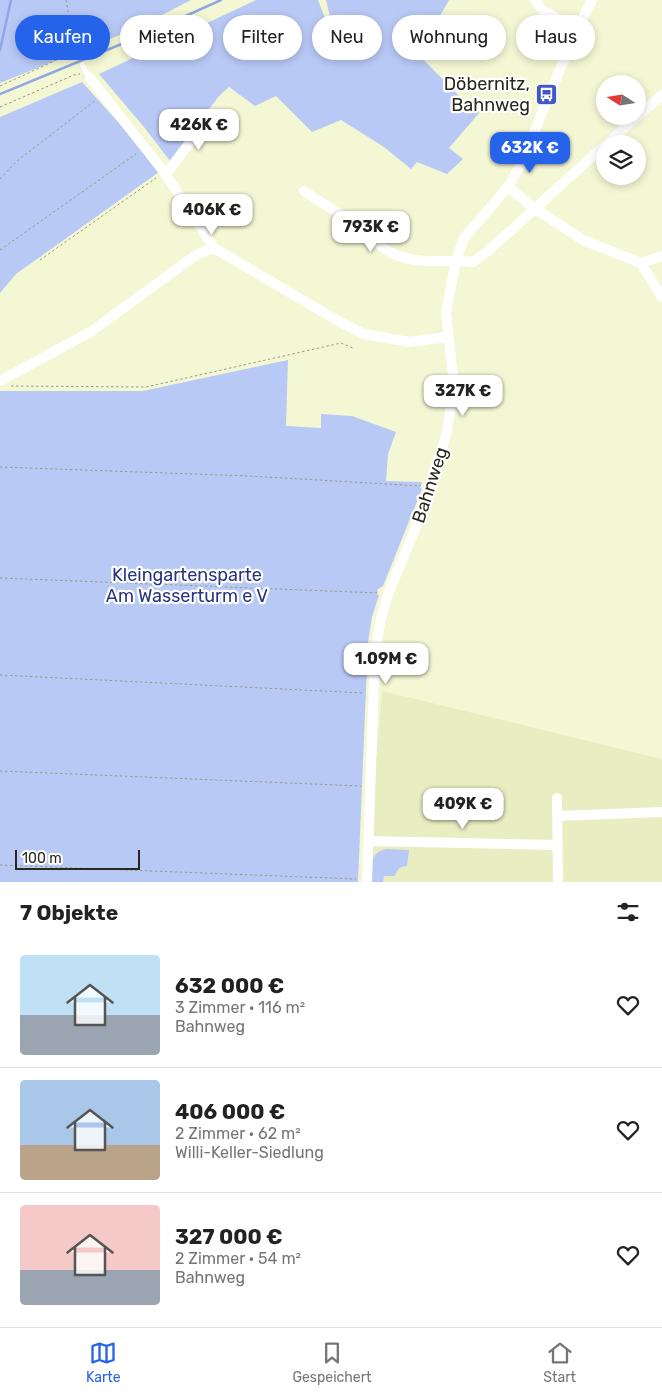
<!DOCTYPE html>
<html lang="de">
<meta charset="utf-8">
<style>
body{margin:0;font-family:Rubik,sans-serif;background:#f6f6f6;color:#222;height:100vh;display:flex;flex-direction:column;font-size:19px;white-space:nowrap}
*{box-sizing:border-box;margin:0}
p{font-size:16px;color:#767676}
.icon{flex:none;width:28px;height:28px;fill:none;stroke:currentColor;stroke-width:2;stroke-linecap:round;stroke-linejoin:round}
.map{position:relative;height:882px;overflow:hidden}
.panel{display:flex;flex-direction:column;background:#fff;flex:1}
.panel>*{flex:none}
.banner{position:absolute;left:15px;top:15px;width:632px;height:45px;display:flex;gap:10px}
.needle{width:32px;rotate:282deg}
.controls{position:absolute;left:596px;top:75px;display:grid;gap:10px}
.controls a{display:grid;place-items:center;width:50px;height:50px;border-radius:50%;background:#fff;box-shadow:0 2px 8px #0003;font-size:25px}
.scale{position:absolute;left:15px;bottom:12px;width:125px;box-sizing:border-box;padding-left:5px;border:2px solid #292a1d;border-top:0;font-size:14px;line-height:18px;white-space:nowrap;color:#292a1d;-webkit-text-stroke:4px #fff;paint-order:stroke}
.price{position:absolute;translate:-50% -42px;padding:0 11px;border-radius:10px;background:#fff;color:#222;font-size:16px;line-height:32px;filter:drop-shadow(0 1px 2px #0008)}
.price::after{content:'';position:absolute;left:50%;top:30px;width:15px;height:11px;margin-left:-8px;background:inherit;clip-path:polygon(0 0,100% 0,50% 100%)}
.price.active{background:#2563eb;color:#fff}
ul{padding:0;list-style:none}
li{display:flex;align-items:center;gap:15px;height:125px;padding:0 20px}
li+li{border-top:1px solid #e0e0e0}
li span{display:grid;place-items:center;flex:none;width:140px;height:100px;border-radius:5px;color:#555}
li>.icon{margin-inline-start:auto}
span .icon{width:60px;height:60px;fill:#fffc;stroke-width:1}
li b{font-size:21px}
h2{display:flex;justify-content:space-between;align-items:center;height:60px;padding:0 20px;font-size:21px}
.tag{padding:0 18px;border-radius:22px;background:#fff;box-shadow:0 2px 8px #0003;font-size:18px;line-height:45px}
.tag.active{background:#2563eb;color:#fff}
.menu{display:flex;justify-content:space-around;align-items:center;height:70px;border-top:1px solid #e0e0e0;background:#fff;font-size:14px;color:#767676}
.menu a{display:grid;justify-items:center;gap:2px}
.menu .active{color:#2563eb}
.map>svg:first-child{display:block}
.built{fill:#e8edc2}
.green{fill:#b9c9f6}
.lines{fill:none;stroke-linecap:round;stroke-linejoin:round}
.stream{stroke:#92a6e5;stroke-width:2.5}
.path{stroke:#999c82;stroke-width:1;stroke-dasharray:2.5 2.5;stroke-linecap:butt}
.service{stroke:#fff;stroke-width:5}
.minor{stroke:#fff;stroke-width:10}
.labels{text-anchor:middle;stroke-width:4.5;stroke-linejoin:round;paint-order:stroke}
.poi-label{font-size:18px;fill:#292a1d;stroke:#fff;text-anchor:end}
.street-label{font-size:18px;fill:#292a1d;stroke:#fff}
.park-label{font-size:18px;fill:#27367f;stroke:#fff}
</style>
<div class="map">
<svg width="662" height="882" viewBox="0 0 662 882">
<rect width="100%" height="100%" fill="#f3f7d3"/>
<!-- built -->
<path class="built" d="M382,691L662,759V882H367L369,841Z"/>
<!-- green -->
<g class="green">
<path d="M0,0H191L137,28L0,83Z"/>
<path d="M256,0H318L341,60L326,0H449L432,30L414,50L469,106L480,112L449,148L463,159L447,174L417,162L411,169L384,147L341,120L312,132L276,96L255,106L229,87L219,96L170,161L144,127L99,74Z"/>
<path d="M82,82L127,132L159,172L16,274L0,293V117Z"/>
<path d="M288,360L286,426L321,428V414L352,416L396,432L388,454L386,481L422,482L420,488L422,489L383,586L378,589L377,594L379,595L372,617L368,642L358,882H0V391H143Z"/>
<path d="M386,849L409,850L407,866C400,866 397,870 395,876H384L383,882H371C372,867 368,854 386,849Z"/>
</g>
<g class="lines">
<!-- stream -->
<g class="stream">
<path d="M0,50L11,0"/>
<path d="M0,94L141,36L221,0"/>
</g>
<!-- path -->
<g class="path">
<path d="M66,0L74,44L80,57"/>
<path d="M0,86L74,52L77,49"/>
<path d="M0,107L74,75L80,74"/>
<path d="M0,179L17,161L96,100"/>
<path d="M0,250L136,154"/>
<path d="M40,260L156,178"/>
<path d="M11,386L146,387L341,343L355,349"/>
<path d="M0,467L249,476L421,486"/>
<path d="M0,578L379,593"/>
<path d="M0,675L364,693"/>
<path d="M0,771L361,786"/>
<path d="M0,865L356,879"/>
</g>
<!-- service -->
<path class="service" d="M82,65L90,78"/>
<!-- minor -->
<g class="minor">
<path d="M535,0L542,10L577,29"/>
<path d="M90,78L164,172L214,248"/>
<path d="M638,116L662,95"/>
<path d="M607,144L637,116"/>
<path d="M166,174L212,113"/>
<path d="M508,187L534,208L583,240L641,263L662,256"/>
<path d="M304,191C321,203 339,213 357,224C370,234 380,249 396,255C421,265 448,259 473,262L488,251L605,145"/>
<path d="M641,263L662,297"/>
<path d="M0,381L92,331L192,258L200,253L214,248L340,322L364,334L409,342L447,337"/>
<path d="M557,798L558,882"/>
<path d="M558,816L662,812"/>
<path d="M369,841L557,845"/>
<path d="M367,882L375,652L381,618L388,594L430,493L447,431L454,385L446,313L456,260L464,238L508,187L520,166L577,29L592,0"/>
</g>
</g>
<!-- icons -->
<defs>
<symbol id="bus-square" viewBox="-11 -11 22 22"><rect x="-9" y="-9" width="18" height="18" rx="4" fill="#4056c9" stroke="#fff"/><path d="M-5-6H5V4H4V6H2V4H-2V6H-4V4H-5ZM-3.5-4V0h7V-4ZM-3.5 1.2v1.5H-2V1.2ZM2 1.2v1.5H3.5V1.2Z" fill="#fff"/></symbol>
</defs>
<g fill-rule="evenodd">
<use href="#bus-square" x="534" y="82" width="25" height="25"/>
</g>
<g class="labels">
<!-- poi labels -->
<g class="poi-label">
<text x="530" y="90">Döbernitz,<tspan x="530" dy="21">Bahnweg</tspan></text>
</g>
<!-- street labels -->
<g class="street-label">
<text transform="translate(430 485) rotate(-72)" y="6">Bahnweg</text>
</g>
<!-- park labels -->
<g class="park-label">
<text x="187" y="581">Kleingartensparte<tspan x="187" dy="21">Am Wasserturm e V</tspan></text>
</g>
</g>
</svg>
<div class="controls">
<a><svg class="needle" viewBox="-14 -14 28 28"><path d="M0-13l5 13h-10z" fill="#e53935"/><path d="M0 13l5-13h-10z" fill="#767676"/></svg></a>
<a><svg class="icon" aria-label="layers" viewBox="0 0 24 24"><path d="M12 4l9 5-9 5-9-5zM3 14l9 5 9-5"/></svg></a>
</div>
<div class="scale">100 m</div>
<b class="price" style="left:199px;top:151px">426K €</b>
<b class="price active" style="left:530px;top:174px">632K €</b>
<b class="price" style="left:212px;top:236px">406K €</b>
<b class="price" style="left:371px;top:253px">793K €</b>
<b class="price" style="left:463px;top:417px">327K €</b>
<b class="price" style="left:386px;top:685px">1.09M €</b>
<b class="price" style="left:463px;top:830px">409K €</b>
<div class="banner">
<a class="tag active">Kaufen</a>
<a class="tag">Mieten</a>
<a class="tag">Filter</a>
<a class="tag">Neu</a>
<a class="tag">Wohnung</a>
<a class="tag">Haus</a>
</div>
</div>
<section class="panel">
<h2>7 Objekte<svg class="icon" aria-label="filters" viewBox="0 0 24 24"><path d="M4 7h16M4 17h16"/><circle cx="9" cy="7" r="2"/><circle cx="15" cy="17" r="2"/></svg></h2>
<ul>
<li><span style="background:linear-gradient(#bfe0f5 60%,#9aa5b1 0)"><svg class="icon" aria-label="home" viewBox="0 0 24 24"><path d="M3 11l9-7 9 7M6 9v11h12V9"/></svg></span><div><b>632 000 €</b><p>3 Zimmer · 116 m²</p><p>Bahnweg</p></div><svg class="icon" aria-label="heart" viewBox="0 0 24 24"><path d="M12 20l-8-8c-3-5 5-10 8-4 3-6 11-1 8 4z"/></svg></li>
<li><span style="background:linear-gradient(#a9c7e8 65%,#b9a48a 0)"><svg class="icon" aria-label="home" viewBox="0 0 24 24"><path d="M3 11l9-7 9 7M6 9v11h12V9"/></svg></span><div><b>406 000 €</b><p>2 Zimmer · 62 m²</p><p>Willi-Keller-Siedlung</p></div><svg class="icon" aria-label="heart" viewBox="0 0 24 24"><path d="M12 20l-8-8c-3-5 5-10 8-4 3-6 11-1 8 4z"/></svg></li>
<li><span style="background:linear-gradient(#f6c9c9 65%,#9aa5b1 0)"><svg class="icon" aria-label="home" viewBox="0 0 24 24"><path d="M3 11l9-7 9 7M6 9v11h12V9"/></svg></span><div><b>327 000 €</b><p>2 Zimmer · 54 m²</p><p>Bahnweg</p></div><svg class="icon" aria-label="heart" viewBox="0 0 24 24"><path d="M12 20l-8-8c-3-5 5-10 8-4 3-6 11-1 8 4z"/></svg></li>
</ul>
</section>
<nav class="menu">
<a class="active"><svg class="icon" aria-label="map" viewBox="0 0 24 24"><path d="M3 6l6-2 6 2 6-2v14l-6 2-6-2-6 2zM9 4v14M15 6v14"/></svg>Karte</a>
<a><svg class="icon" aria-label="saved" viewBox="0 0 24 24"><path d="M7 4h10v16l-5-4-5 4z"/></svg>Gespeichert</a>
<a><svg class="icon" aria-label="home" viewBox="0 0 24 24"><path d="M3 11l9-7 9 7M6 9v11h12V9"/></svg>Start</a>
</nav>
